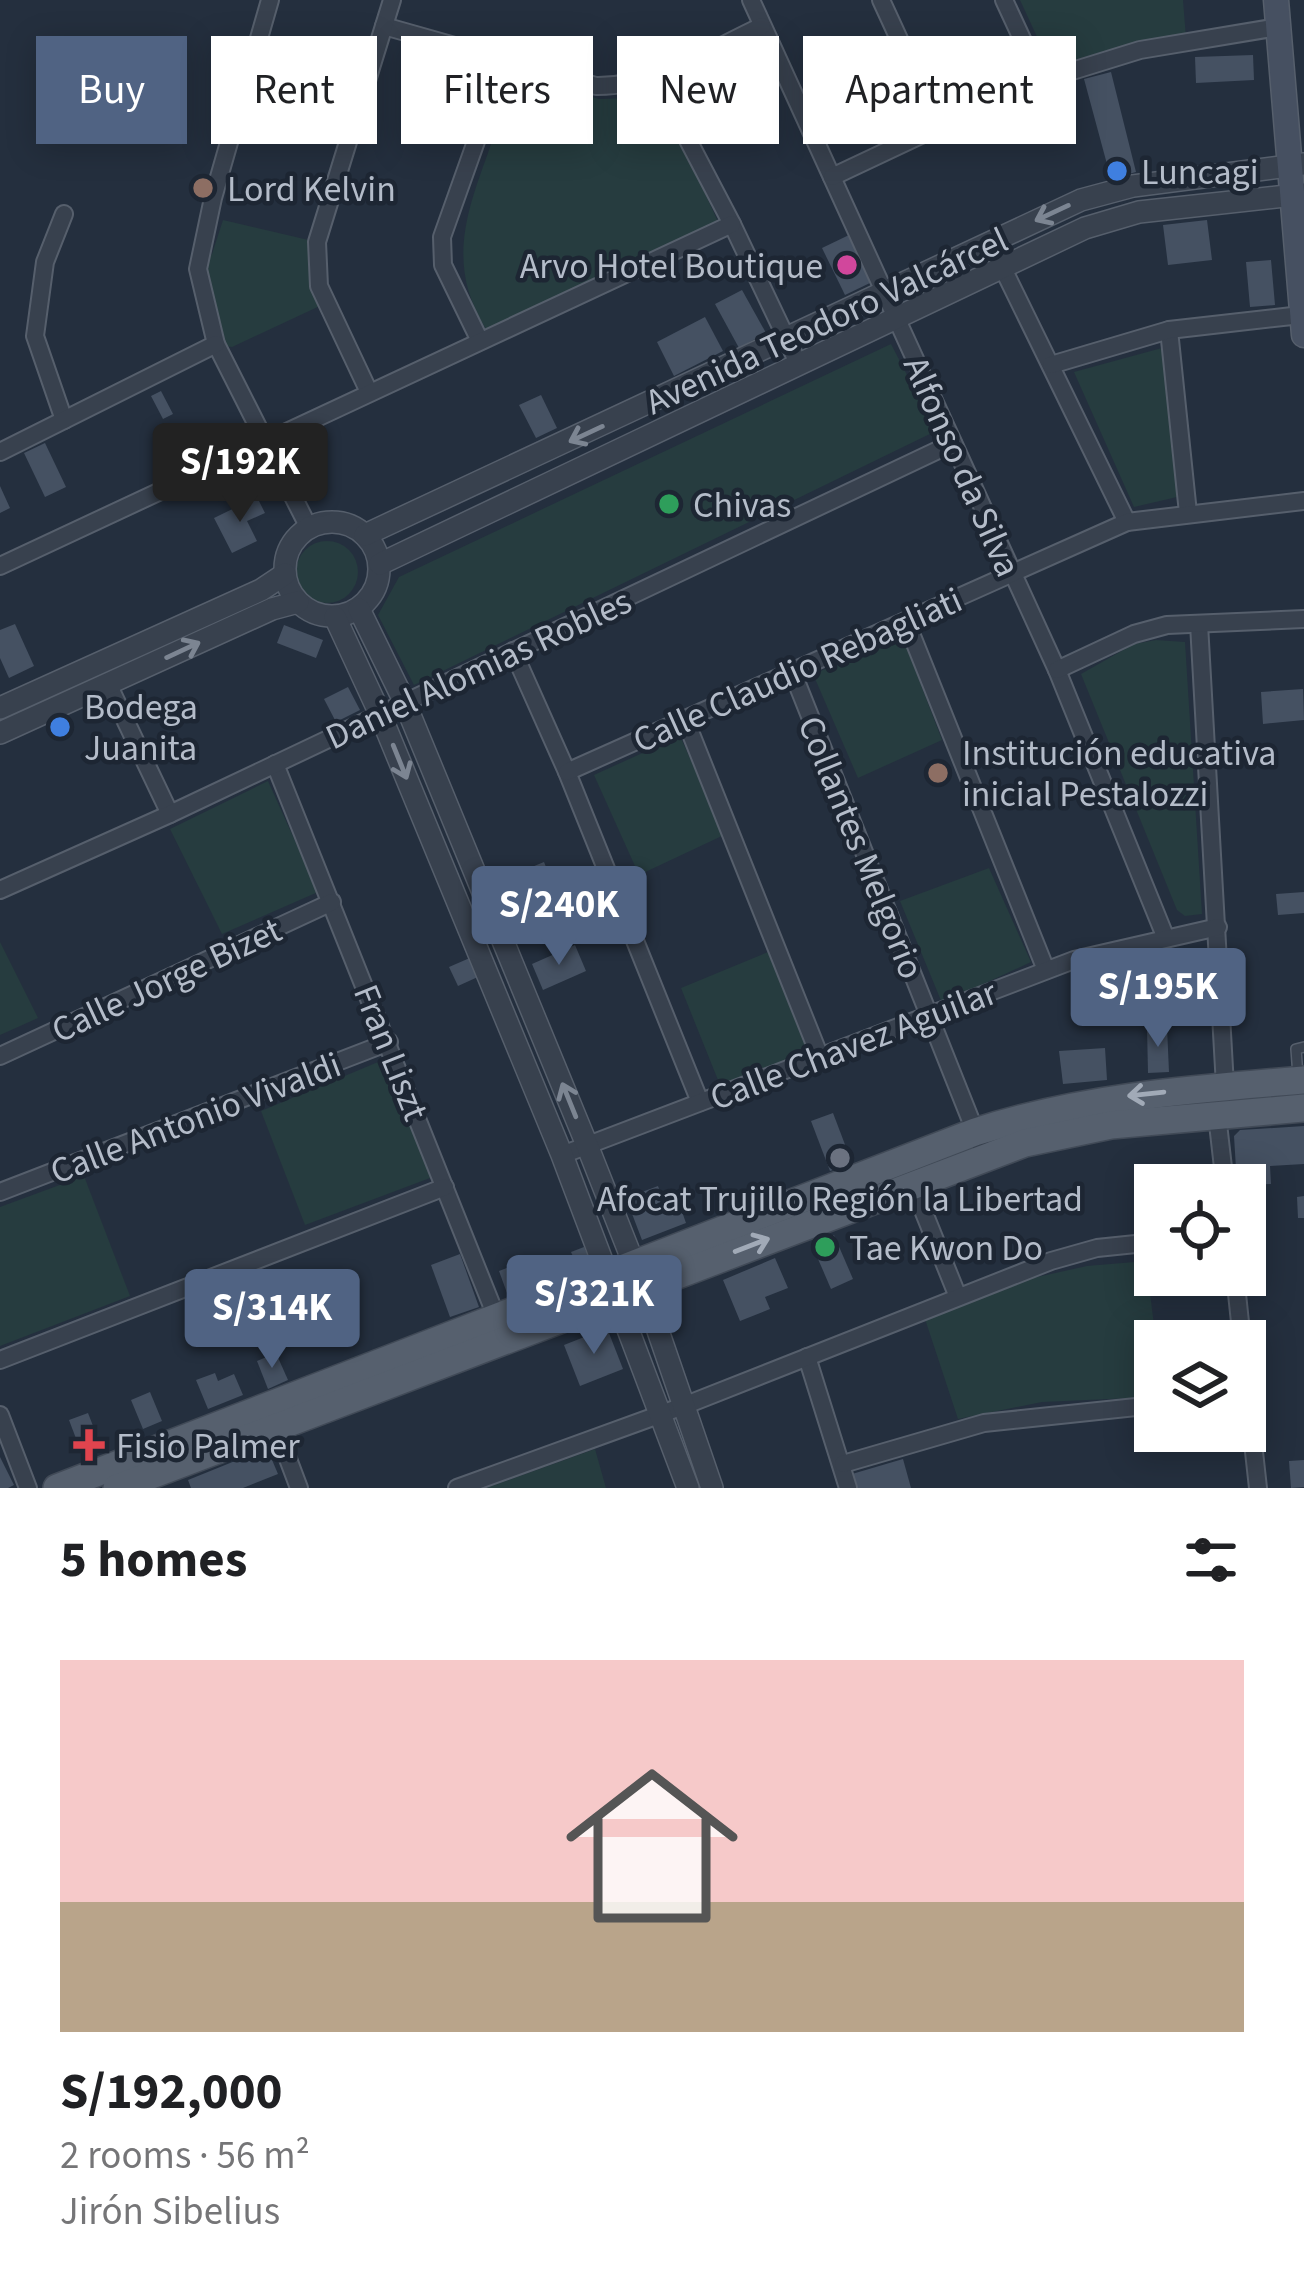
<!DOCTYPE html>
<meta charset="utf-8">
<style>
body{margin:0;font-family:"Source Sans 3",sans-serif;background:#f2f2f2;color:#202124;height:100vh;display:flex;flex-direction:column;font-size:45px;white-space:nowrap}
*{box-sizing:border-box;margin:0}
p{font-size:39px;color:#757577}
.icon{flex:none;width:66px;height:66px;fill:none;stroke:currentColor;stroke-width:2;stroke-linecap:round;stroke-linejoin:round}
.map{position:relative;height:1488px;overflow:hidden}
.details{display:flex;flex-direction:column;background:#fff;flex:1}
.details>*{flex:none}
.guide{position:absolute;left:36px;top:36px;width:1233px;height:108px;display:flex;gap:24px}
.fabs{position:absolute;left:1134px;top:1164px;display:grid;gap:24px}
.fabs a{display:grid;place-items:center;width:132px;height:132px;border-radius:0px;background:#fff;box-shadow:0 6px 30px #0003;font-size:60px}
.price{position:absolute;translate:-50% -102px;padding:0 27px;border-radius:12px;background:#506383;color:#fff;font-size:39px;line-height:78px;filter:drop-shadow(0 3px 6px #0008)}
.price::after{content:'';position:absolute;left:50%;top:72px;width:36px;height:27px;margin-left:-18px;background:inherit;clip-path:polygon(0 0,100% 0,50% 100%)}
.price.on{background:#222;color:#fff}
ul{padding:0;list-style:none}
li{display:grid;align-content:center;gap:24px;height:636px;padding:0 60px}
li span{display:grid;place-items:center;height:372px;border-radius:0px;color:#555}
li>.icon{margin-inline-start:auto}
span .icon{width:216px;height:216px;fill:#fffc;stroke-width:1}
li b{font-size:51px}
h2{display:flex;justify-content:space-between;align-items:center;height:144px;padding:0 60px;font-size:51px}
.tag{padding:0 42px;border-radius:0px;background:#fff;box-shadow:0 6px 30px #0003;font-size:42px;line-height:108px}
.tag.on{background:#506383;color:#fff}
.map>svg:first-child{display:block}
.green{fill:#263c3f}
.building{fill:#455162}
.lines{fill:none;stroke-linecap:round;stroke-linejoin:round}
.service-casing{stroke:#565f6c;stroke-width:12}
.minor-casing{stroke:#565f6c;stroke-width:20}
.tertiary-casing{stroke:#565f6c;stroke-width:24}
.secondary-casing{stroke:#565f6c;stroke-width:27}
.primary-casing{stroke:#414a57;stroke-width:30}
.service{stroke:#38414e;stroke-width:9}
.minor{stroke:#38414e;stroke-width:16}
.tertiary{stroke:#38414e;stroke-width:21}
.secondary{stroke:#465061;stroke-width:24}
.primary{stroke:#56606e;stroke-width:27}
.oneway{stroke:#7c8592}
.oneway2{stroke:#a1aab7}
.shop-dot{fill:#3f7fe0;stroke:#1d2633;stroke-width:4.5}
.education-dot{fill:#8d6e63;stroke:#1d2633;stroke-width:4.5}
.hotel-dot{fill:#d1479c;stroke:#1d2633;stroke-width:4.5}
.leisure-dot{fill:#2e9e5b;stroke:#1d2633;stroke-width:4.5}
.worship-dot{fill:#6b7280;stroke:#1d2633;stroke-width:4.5}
.health-dot{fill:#e0444e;stroke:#1d2633;stroke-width:4.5}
.labels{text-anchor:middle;stroke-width:9;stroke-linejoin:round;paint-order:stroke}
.poi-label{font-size:36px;fill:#b4bcc9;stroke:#1d2633;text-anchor:start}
.street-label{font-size:36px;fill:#b4bcc9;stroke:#1d2633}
</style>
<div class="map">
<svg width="1304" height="1488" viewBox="0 0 1304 1488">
<rect width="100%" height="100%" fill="#242f3e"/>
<!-- green -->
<g class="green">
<path d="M1020,0H1183L1186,38L1140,50L1111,49L1051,67Z"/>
<path d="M516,74L599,99L661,97L719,224L487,331C447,268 465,216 488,153C497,127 505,100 516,74Z"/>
<path d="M223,220L317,242L324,304L232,347L216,344L198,269L212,254Z"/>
<path d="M891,344L936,431L414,685L378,615L399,577Z"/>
<path d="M1162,348L1177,497L1134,507L1074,372Z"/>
<circle cx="327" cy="572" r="31"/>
<path d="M903,638L942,740L858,778L813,674Z"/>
<path d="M1156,640L1185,642L1202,914L1185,916L1177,910L1081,674L1134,644Z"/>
<path d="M680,736L724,835L639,875L594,775Z"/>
<path d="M268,781L318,892L222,934L170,829Z"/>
<path d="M989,868L1031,962L942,1003L900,901Z"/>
<path d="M0,942L38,1018L0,1035Z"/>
<path d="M768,952L808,1053L720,1085L681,988Z"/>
<path d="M390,1057L438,1175L305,1225L261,1111Z"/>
<path d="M84,1176L130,1296L0,1346V1207Z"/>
<path d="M1146,1261L1156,1341L1155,1397L1042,1402L958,1419L925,1319L1024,1280L1087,1266Z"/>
<path d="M595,1449L606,1488H486Z"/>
</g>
<!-- building -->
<g class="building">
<path d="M1253,55L1254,80L1196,83L1195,57Z"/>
<path d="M1111,72L1136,172L1111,179L1084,79Z"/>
<path d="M1207,220L1212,260L1168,265L1163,225Z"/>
<path d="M849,235L872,282L845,295L822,248Z"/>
<path d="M1271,260L1275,305L1250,307L1246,262Z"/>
<path d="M742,290L766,333L739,348L715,304Z"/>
<path d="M705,317L723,351L674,376L657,342Z"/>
<path d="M161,391L173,414L163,419L151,396Z"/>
<path d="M541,395L557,428L536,438L519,405Z"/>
<path d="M45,443L66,487L45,497L24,453Z"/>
<path d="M0,486L10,508L0,513Z"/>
<path d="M257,497L265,513L247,521L257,541L232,553L214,518Z"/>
<path d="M15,624L34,666L9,678L0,658V630Z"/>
<path d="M284,625L323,640L316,658L277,643Z"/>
<path d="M348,687L360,710L336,722L324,699Z"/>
<path d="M1303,689L1304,720L1263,724L1261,692Z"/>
<path d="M66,715L73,732L54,739L48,722Z"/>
<path d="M544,862L552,882L509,900L500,880Z"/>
<path d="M559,884L567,907L519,925L510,902Z"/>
<path d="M1304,892V913L1278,915L1276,894Z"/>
<path d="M575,945L586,971L543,990L532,964Z"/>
<path d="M472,957L480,976L458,986L449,967Z"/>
<path d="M1147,1027H1167L1169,1072L1148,1073Z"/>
<path d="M1105,1048L1107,1080L1063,1084L1059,1051Z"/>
<path d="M833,1113L852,1163L830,1171L811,1121Z"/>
<path d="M1304,1126V1164L1270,1166L1271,1184L1237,1185L1234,1136L1240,1130Z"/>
<path d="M658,1186L666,1208L679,1203L686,1223L642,1240L626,1198Z"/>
<path d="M1304,1196V1218H1298L1297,1197Z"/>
<path d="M834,1235L853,1279L831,1289L812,1245Z"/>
<path d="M584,1247L593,1267L580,1272L571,1252Z"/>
<path d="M460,1254L479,1307L450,1317L431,1265Z"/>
<path d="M775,1258L788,1288L765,1297L770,1309L740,1321L723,1280Z"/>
<path d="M528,1260L537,1282L507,1293L499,1271Z"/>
<path d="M607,1328L623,1369L580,1386L564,1345Z"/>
<path d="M276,1353L288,1380L268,1389L257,1361Z"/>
<path d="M215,1373L218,1381L234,1374L243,1395L208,1409L196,1380Z"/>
<path d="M150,1392L162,1421L143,1429L131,1400Z"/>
<path d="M88,1413L102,1449L83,1457L69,1420Z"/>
<path d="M267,1448L278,1474L243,1488H191L188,1480Z"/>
<path d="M0,1457L14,1485L8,1488H0Z"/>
<path d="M903,1459L911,1488H857L852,1474Z"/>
<path d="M1304,1460V1487L1291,1488L1289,1461Z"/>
</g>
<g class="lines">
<defs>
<path id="service" d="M1298,1076L1296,1049L1304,1047"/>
<g id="minor">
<path d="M270,0L213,198L198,269L216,344L309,528"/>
<path d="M751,0L1057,670L1165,936"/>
<path d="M881,0L939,126"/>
<path d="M1004,0L1041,80"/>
<path d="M384,26L596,86C655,87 710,50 762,26"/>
<path d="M655,77L732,224L799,365"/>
<path d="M832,177L1027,85L1140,50L1278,27"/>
<path d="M64,214L45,262L35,336L64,420"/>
<path d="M990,242L1127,522"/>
<path d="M1169,330L1188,513"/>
<path d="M480,341L443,265L442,237L505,60"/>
<path d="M1051,365L1169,330L1301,315"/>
<path d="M369,392L319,286L317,242L392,0"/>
<path d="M0,452L216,344"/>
<path d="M0,566L732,224"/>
<path d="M906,621L1046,970"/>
<path d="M1199,624L1225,1086"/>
<path d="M513,651L567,772L700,1102"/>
<path d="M1057,670L1134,634L1167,625L1304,619"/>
<path d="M792,671L985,1156"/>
<path d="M108,684L170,814"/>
<path d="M685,719L820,1057"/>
<path d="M275,764L500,1326"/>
<path d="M567,772L1127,522L1304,501"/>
<path d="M0,890L170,814L953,443"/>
<path d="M0,1056L332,902"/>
<path d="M1217,1115L1225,1185"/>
<path d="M562,1155L1074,960L1218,927"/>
<path d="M912,1183L958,1297"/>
<path d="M0,1192L389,1042"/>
<path d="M1235,1275L1242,1341"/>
<path d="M807,1357L848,1488"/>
<path d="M0,1360L445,1187"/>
<path d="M1245,1370L1258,1488"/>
<path d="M0,1415L28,1488"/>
<path d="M276,1427L299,1488"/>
<path d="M843,1464L984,1423L1155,1405"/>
<path d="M457,1488L686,1405L1051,1261L1097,1248L1155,1242"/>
</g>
<g id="tertiary">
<circle cx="332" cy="569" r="47"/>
<path d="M365,535L1081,200L1133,186L1304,164"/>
<path d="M380,564L1085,228L1139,212L1304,194"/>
<path d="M359,609L405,703L587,1145L643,1287L712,1488"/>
<path d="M335,617L380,714L562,1155L688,1488"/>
<path d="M0,708L261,590L285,574"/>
<path d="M0,733L272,609L298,602"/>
</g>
<path id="secondary" d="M1276,0L1304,335"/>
<g id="primary">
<path d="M57,1488L975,1132C1083,1097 1192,1089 1304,1080"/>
<path d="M117,1488L1025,1143L1111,1125L1304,1108"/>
</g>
</defs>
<!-- service casing -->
<use href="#service" class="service-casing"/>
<!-- minor casing -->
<use href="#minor" class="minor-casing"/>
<!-- tertiary casing -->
<use href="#tertiary" class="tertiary-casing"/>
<!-- secondary casing -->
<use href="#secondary" class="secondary-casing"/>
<!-- primary casing -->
<use href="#primary" class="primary-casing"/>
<!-- service -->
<use href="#service" class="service"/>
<!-- minor -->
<use href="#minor" class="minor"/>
<!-- tertiary -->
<use href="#tertiary" class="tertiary"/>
<!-- secondary -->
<use href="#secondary" class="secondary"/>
<!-- primary -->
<use href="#primary" class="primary"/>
</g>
<!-- one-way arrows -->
<defs><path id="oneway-shaft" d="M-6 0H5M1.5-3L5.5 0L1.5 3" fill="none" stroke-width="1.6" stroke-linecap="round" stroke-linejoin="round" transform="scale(3)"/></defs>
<g class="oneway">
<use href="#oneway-shaft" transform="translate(1052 213) rotate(155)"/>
<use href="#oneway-shaft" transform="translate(586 434) rotate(155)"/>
<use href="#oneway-shaft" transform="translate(183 650) rotate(-25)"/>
<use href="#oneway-shaft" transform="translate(400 762) rotate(68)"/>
<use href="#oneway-shaft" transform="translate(569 1100) rotate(-112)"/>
</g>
<g class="oneway2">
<use href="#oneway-shaft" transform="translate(1146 1094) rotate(174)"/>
<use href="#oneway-shaft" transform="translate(752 1245) rotate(-21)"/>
</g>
<!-- markers -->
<g class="shop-dot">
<circle cx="1117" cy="171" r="12"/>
<circle cx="60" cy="727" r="12"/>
</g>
<g class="education-dot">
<circle cx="203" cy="188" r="12"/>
<circle cx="938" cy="773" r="12"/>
</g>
<circle class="hotel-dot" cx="847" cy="265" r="12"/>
<g class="leisure-dot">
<circle cx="669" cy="504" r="12"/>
<circle cx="825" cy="1247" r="12"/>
</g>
<circle class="worship-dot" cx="840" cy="1158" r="12"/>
<path class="health-dot" d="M83 1427h12v12h12v12h-12v12h-12v-12h-12v-12h12z"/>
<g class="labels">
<!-- poi labels -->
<g class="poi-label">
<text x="1141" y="184">Luncagi</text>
<text x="227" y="201">Lord Kelvin</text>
<text x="823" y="278" text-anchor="end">Arvo Hotel Boutique</text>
<text x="693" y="517">Chivas</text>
<text x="84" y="719">Bodega<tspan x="84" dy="41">Juanita</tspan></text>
<text x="962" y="765">Institución educativa<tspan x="962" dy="41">inicial Pestalozzi</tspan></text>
<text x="840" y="1211" text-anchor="middle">Afocat Trujillo Región la Libertad</text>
<text x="849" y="1260">Tae Kwon Do</text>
<text x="116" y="1458">Fisio Palmer</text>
</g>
<!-- street labels -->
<g class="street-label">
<text transform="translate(826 320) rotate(-25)" y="13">Avenida Teodoro Valcárcel</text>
<text transform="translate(963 466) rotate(66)" y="13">Alfonso da Silva</text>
<text transform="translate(478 668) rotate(-25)" y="13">Daniel Alomias Robles</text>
<text transform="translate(797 669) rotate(-24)" y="13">Calle Claudio Rebagliati</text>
<text transform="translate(862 847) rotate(68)" y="13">Collantes Melgorio</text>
<text transform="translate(166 979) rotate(-25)" y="13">Calle Jorge Bizet</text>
<text transform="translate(853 1044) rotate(-21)" y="13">Calle Chavez Aguilar</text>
<text transform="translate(392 1052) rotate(68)" y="13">Fran Liszt</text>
<text transform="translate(195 1117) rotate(-21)" y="13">Calle Antonio Vivaldi</text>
</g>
</g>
</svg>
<div class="fabs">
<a><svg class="icon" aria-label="locate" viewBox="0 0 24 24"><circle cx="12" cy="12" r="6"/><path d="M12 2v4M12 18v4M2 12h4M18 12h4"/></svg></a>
<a><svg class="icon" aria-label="layers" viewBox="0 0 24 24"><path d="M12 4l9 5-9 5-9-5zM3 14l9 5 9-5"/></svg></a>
</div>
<b class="price on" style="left:240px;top:525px">S/192K</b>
<b class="price" style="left:559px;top:968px">S/240K</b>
<b class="price" style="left:1158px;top:1050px">S/195K</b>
<b class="price" style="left:594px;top:1357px">S/321K</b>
<b class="price" style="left:272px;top:1371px">S/314K</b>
<div class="guide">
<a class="tag on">Buy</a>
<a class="tag">Rent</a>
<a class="tag">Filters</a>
<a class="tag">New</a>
<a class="tag">Apartment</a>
</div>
</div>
<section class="details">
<h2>5 homes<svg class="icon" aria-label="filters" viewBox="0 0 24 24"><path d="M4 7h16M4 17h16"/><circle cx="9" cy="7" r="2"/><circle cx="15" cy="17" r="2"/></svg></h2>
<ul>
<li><span style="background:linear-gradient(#f6c9c9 65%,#b9a48a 0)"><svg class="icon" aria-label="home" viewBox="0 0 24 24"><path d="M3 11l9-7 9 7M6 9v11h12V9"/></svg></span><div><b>S/192,000</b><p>2 rooms · 56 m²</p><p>Jirón Sibelius</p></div></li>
</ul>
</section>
